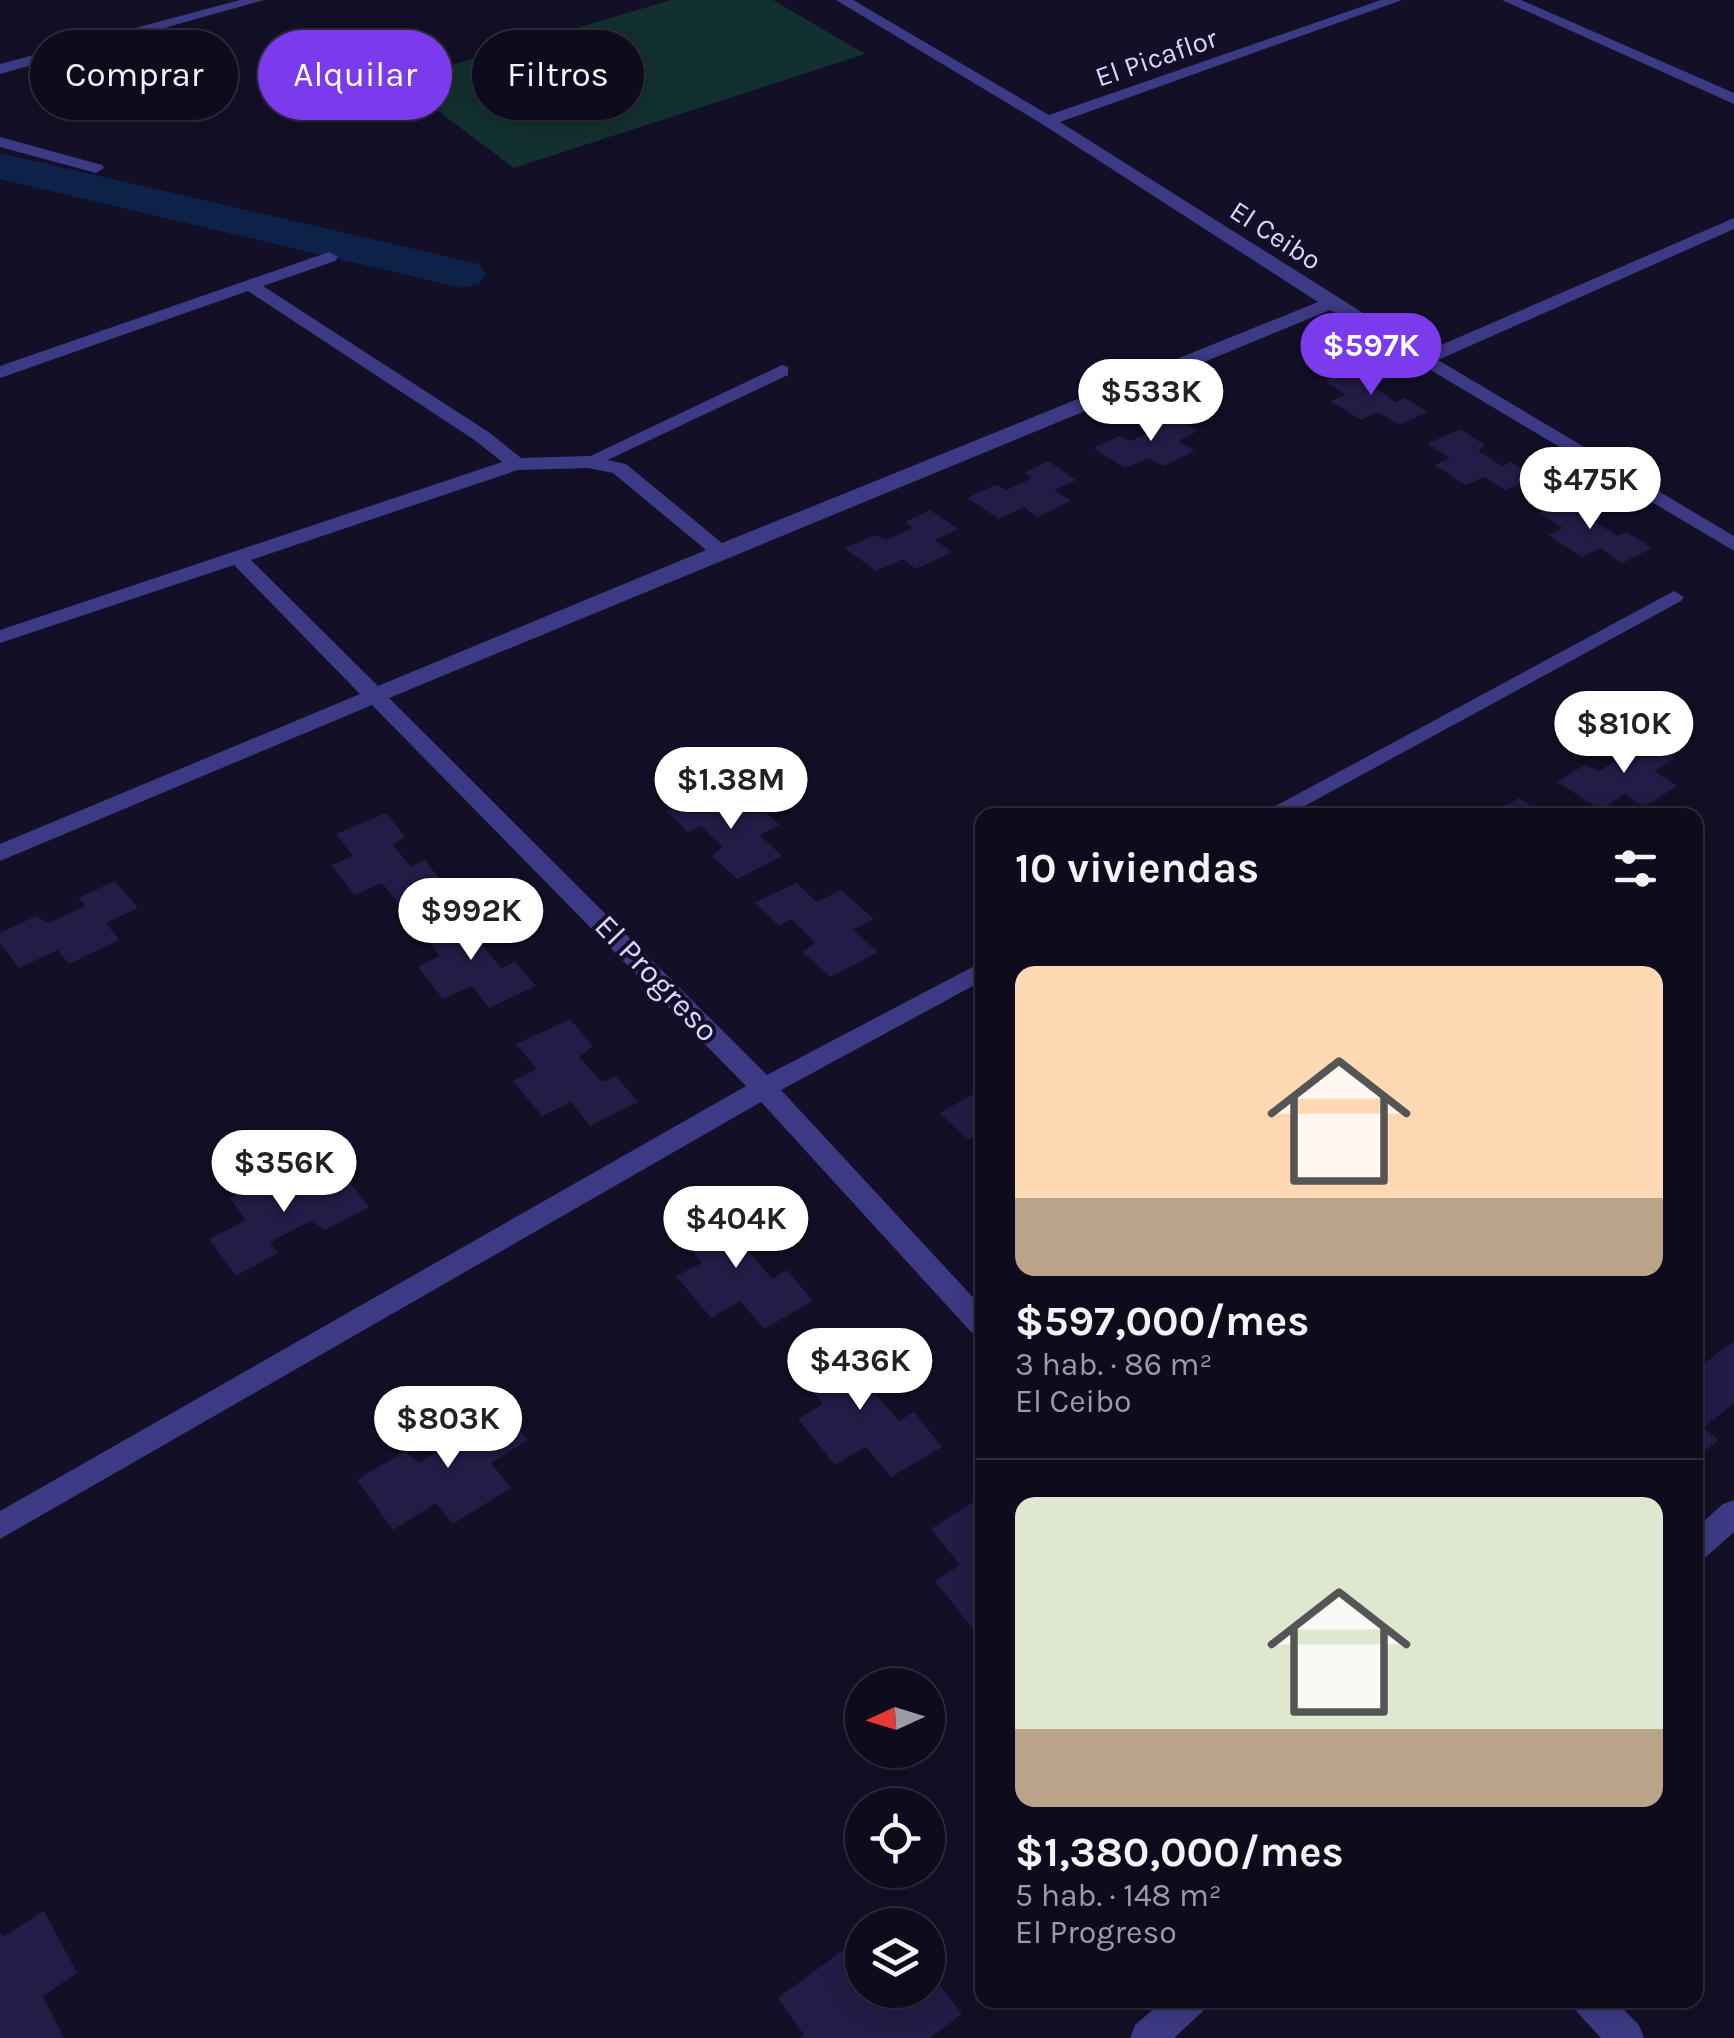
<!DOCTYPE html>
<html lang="es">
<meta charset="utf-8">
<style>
body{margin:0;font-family:Karla,sans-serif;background:#1c1929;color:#f1f3f6;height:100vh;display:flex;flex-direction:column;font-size:38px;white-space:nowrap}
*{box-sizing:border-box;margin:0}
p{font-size:32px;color:#9b9ba3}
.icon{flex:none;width:55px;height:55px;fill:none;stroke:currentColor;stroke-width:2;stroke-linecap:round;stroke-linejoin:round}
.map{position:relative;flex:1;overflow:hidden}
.details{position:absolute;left:975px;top:808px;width:728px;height:1200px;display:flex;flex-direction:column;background:#0e0b1c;border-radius:20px;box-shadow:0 5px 25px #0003,0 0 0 2px #2e2b3b}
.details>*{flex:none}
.top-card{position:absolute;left:30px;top:30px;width:795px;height:90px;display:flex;gap:20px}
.needle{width:65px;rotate:266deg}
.controls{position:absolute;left:845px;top:1668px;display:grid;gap:20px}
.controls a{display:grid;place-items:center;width:100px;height:100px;border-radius:50%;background:#0e0b1c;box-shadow:0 5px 25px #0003,0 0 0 2px #2e2b3b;font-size:50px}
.price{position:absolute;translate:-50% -85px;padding:0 22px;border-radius:35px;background:#fff;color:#222;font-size:32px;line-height:65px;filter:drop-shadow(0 2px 5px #0008)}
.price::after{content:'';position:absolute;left:50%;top:60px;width:30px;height:22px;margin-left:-15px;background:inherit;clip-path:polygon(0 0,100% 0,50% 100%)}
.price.active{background:#7c3aed;color:#fff}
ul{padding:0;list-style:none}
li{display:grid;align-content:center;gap:20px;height:530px;padding:0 40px}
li+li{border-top:2px solid #2e2b3b}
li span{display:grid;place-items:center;height:310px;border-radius:20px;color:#555}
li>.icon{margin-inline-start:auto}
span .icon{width:180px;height:180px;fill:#fffc;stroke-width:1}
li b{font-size:42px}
h2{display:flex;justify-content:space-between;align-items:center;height:120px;padding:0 40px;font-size:42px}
.tag{padding:0 35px;border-radius:45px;background:#0e0b1c;box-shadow:0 5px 25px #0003,0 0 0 2px #2e2b3b;font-size:35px;line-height:90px}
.tag.active{background:#7c3aed;color:#fff}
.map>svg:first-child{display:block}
.green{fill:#12302f}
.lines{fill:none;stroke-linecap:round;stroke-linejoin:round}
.canal{fill:#0c2248;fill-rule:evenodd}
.building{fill:#241b47}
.service{fill:#3d3a85;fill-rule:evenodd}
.minor{fill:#3d3a85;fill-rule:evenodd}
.labels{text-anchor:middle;stroke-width:8;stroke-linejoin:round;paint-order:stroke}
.far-street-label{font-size:28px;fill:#d9d4ff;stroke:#130f26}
.street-label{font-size:32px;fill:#d9d4ff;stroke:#130f26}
</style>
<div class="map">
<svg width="1734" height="2038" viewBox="0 0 1734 2038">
<rect width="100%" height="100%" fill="#130f26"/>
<!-- green -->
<path class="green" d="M671,0H773L865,54L514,168L398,81Z"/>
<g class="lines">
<!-- canal -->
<path class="canal" d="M0,153L479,264L485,274L479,284L462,288L0,179Z"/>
</g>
<!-- building -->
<g class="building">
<path d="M1358,367L1382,382L1375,388L1396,402L1405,398L1428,412L1399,425L1378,412L1361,420L1331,401L1346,395L1325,381Z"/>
<path d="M1170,414L1198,431L1178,441L1195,451L1163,466L1149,458L1125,468L1093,448L1119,436L1131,441L1155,430L1146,425Z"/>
<path d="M1460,429L1485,445L1478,451L1502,466L1511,462L1535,477L1505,490L1484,477L1466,485L1435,465L1450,458L1427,444Z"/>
<path d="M1048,461L1076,480L1054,490L1071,501L1037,517L1024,507L999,519L967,498L995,485L1007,490L1032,478L1024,473Z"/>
<path d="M1572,497L1599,514L1592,520L1618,536L1627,532L1652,548L1622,563L1600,548L1582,557L1548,535L1563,528L1538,513Z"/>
<path d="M930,510L958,529L935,540L952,552L916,569L903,559L876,571L845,548L875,535L886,540L913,528L905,522Z"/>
<path d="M1636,734L1675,758L1654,771L1677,786L1644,807L1625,794L1601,810L1557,782L1584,765L1599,771L1624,756L1612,749Z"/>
<path d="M708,792L727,810L750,798L780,825L760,835L782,856L737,879L712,856L723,847L701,826L688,832L666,811Z"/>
<path d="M1519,798L1545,815H1491Z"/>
<path d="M386,813L405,836L393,845L411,867L425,860L443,883L398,903L382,883L355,895L331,865L353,856L336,834Z"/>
<path d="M115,881L138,908L106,923L119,940L69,964L58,950L19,968L0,943V933L36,916L48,923L86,906L78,898Z"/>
<path d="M796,883L817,902L841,890L874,919L853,930L878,952L830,977L803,952L815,942L791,919L779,926L755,903Z"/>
<path d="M472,910L494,935L482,945L501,968L515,962L536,986L489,1008L472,986L443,999L418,967L440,956L422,933Z"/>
<path d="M570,1019L593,1046L579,1057L602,1082L616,1076L638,1102L590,1126L571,1102L542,1116L513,1081L537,1069L516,1044Z"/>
<path d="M982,1089V1132L968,1140L940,1113Z"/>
<path d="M338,1167L369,1207L325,1230L311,1221L270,1242L278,1253L236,1276L209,1239L246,1220L230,1198L285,1170L298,1187Z"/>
<path d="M732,1204L760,1236L746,1248L772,1279L787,1270L813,1301L764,1329L740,1301L711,1318L676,1276L702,1263L677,1234Z"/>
<path d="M853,1339L883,1375L870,1388L899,1421L914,1412L942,1447L891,1477L866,1447L835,1465L798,1419L823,1404L796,1371Z"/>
<path d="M1734,1341V1403L1703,1428L1719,1440L1695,1458V1359L1702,1365Z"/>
<path d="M494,1399L528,1440L491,1463L511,1488L453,1524L436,1503L393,1530L357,1480L405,1451L419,1463L462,1436L453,1424Z"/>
<path d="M982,1496V1630L977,1634L935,1581L960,1565L931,1529Z"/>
<path d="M44,1911L77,1973L43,1996L64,2038H0V1931L3,1937Z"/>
<path d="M843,1950L862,1979V1990H928V1969L962,2014L930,2038H800L804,2035L778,1998Z"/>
</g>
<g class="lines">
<!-- service -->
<g class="service">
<path d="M0,137L102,165L104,168L96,173L0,147Z"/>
<path d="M782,365L788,367V375L595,466L588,468L578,462Z"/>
</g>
<!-- minor -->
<g class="minor">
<path d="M240,0H264L0,74V64Z"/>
<path d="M836,0H853L1049,115L1381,0H1402L1060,122L1425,352L1734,218V229L1438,360L1734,536V551L1330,310L389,698L767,1075L982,962V981L781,1090L982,1307V1336L972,1333L761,1102L0,1539V1511L746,1086L372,705L0,861V844L360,694L234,565L0,643V630L502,462L476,441L248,291L0,378V366L329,252L338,257L335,261L263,286L490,433L521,458L588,456L626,464L722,543L1318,302L1042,124ZM588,468L613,473L706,550L378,686L251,560L518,470Z"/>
<path d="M1502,0H1521L1734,93V104Z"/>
<path d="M1674,591L1684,597L1681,601L1288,815H1259Z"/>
<path d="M1734,1500V1532L1706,1557L1695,1561V1529L1723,1504Z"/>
<path d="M1164,2000H1208L1202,2012L1174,2038H1130L1135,2025Z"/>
<path d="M1571,2000H1614L1639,2025L1644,2038H1601L1577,2012Z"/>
</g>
</g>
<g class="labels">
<!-- far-street labels -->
<g class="far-street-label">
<text transform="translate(1156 57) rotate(-19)" y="10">El Picaflor</text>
<text transform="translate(1276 235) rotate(33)" y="10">El Ceibo</text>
</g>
<!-- street labels -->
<g class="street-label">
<text transform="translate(657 978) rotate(46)" y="11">El Progreso</text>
</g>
</g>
</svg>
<div class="controls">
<a><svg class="needle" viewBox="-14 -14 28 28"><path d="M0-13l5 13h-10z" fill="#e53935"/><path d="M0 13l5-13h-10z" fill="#9b9ba3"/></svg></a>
<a><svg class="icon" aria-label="locate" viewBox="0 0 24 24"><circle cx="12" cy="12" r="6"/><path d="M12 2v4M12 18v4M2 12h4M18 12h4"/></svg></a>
<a><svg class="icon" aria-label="layers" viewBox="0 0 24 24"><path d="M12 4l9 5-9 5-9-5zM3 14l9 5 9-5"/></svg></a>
</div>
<b class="price active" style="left:1371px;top:398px">$597K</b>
<b class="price" style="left:1151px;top:444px">$533K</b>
<b class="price" style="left:1590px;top:532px">$475K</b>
<b class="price" style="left:1624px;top:776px">$810K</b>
<b class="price" style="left:731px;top:832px">$1.38M</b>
<b class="price" style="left:471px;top:963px">$992K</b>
<b class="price" style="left:284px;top:1215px">$356K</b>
<b class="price" style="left:736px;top:1271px">$404K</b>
<b class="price" style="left:860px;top:1413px">$436K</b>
<b class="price" style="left:448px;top:1471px">$803K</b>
<div class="top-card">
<a class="tag">Comprar</a>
<a class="tag active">Alquilar</a>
<a class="tag">Filtros</a>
</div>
<section class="details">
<h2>10 viviendas<svg class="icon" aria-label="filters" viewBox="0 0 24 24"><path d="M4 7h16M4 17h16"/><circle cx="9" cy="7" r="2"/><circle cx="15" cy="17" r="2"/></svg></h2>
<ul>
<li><span style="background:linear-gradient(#ffd9b3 75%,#b9a48a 0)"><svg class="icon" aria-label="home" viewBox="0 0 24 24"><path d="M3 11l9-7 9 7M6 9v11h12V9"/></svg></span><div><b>$597,000/mes</b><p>3 hab. · 86 m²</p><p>El Ceibo</p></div></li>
<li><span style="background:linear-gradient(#dfe7d0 75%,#b9a48a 0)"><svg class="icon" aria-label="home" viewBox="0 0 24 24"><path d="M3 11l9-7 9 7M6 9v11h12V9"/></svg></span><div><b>$1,380,000/mes</b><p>5 hab. · 148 m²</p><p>El Progreso</p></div></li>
</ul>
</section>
</div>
